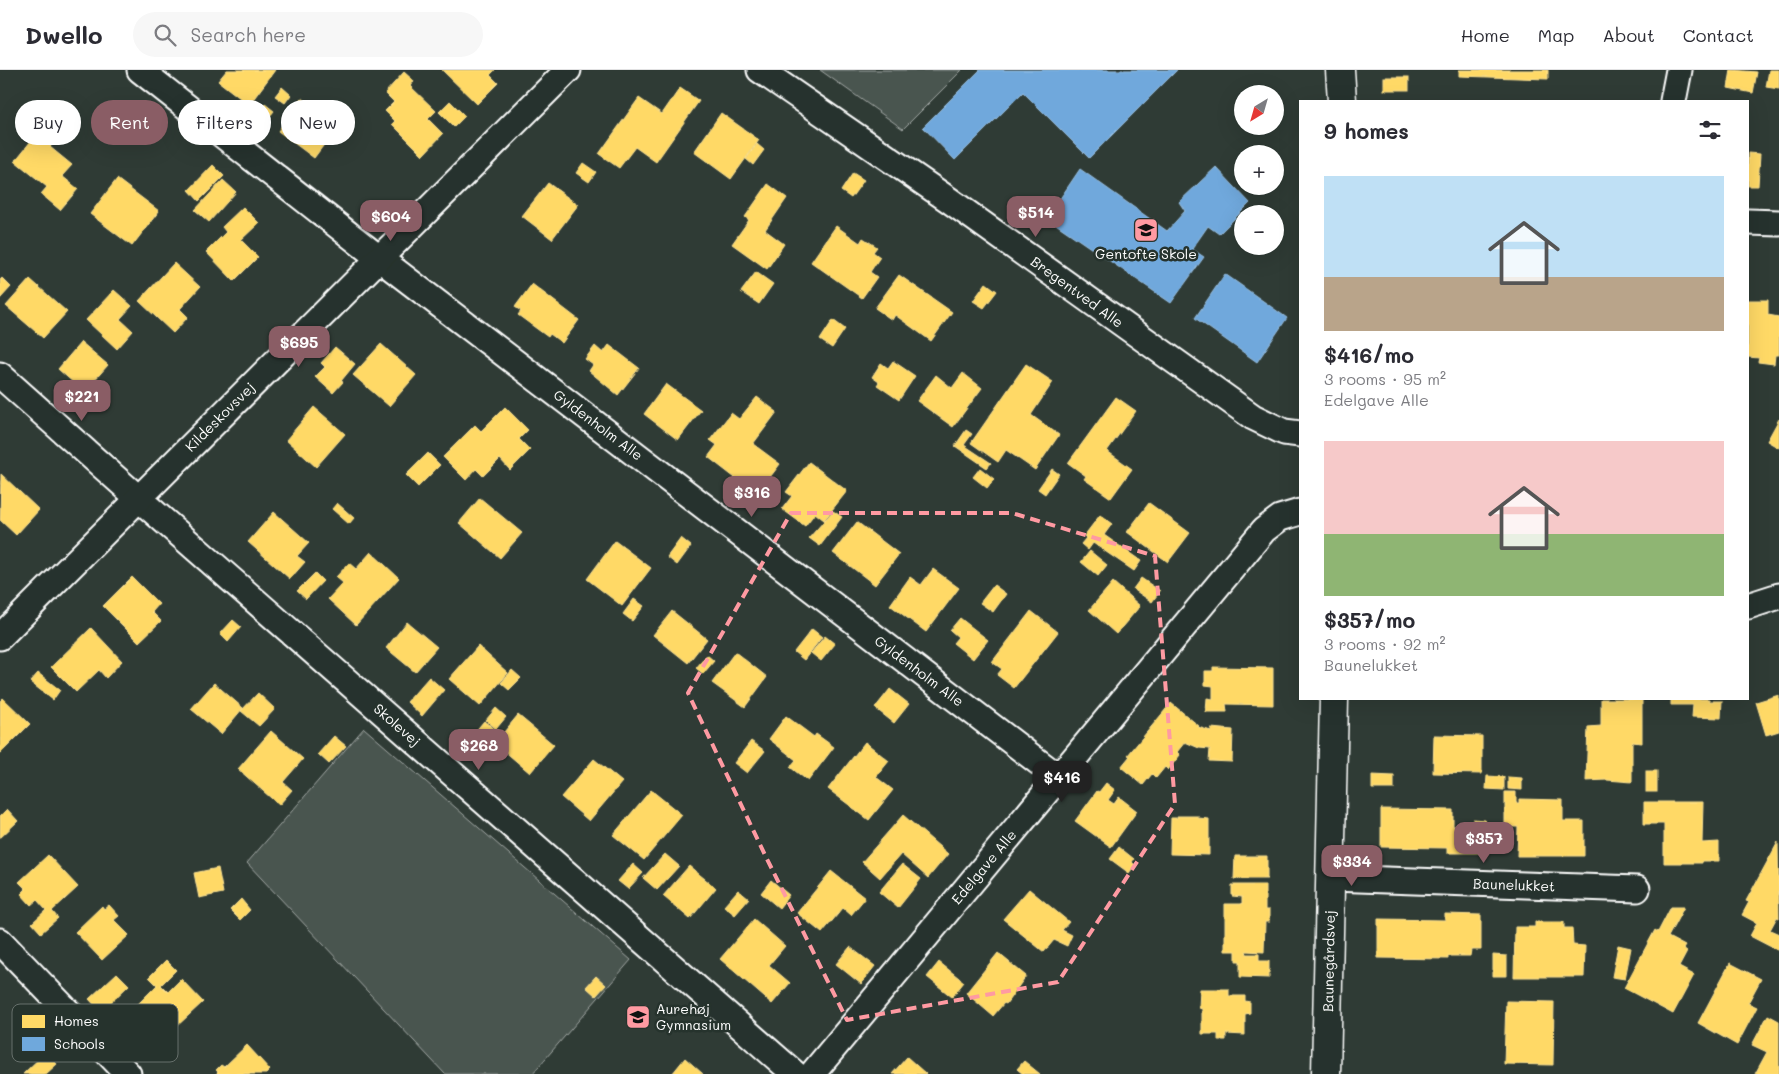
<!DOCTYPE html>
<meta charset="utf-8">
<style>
body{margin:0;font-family:Mali,sans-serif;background:#f7f7f7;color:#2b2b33;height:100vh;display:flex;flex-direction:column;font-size:19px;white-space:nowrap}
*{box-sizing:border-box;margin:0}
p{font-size:16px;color:#7c7c81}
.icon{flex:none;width:28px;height:28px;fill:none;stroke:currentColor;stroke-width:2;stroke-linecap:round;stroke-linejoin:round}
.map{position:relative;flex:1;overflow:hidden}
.details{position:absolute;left:1299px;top:30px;width:450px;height:600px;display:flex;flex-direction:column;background:#fff;border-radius:0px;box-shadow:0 5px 20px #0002}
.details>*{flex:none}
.top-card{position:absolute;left:15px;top:30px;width:475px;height:45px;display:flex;gap:10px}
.needle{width:32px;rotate:217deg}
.tools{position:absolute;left:1234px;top:15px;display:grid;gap:10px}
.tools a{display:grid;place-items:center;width:50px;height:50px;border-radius:50%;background:#fff;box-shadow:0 5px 20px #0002;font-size:25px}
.price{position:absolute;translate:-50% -42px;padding:0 11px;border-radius:10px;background:#8a5d65;color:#fff;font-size:16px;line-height:32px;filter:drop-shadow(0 1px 2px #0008)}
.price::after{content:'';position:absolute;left:50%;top:30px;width:15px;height:11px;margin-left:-8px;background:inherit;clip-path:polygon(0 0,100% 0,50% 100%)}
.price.on{background:#222;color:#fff}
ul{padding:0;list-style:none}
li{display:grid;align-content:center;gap:10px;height:265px;padding:0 25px}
li span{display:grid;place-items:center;height:155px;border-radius:0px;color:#555}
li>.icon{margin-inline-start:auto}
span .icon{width:90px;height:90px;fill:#fffc;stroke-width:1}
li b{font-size:21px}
h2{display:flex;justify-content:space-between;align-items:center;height:60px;padding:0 25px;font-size:21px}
.pill{padding:0 18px;border-radius:22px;background:#fff;box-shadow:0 5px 20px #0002;font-size:18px;line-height:45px}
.pill.on{background:#8a5d65;color:#fff}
header{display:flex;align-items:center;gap:30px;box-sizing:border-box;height:70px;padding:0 25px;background:#fff;border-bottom:1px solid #e1e1e2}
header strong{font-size:24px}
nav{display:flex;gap:28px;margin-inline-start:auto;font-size:18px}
.search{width:350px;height:45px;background:#f7f7f7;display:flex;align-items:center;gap:12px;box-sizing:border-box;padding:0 18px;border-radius:28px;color:#7c7c81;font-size:19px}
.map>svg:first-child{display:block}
.green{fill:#4a544f;stroke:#a4aaa7}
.homes{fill:#ffd966;stroke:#ffe494}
.schools{fill:#6fa8dc;stroke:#9ac2e6}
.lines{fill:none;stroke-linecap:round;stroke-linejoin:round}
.minor-casing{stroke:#fff;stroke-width:29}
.tertiary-casing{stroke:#fff;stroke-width:31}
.minor{stroke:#26332d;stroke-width:25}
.tertiary{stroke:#26332d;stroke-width:28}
.marked{fill:none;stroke:#ff9aa2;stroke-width:4;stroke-dasharray:10 6;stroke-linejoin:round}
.labels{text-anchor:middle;stroke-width:5;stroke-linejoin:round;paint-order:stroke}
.poi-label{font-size:14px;fill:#fff;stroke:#26332d}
.street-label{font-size:14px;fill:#fff;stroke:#26332d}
.key{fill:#26332d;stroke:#67706c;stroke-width:1}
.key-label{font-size:14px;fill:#fff}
</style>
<header>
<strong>Dwello</strong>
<div class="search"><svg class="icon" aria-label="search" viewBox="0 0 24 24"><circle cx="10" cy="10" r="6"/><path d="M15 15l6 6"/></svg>Search here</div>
<nav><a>Home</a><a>Map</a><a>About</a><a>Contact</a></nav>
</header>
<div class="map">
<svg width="1779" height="1004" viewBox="0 0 1779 1004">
<rect width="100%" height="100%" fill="#2f3b35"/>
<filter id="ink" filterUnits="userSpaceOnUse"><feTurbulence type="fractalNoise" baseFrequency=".02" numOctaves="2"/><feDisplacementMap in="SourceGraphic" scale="10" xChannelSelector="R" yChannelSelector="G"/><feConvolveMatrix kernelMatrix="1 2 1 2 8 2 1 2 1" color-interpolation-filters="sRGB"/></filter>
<g filter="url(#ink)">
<!-- green -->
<g class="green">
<path d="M820,0H962L903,59Z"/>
<path d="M364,658L631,890L532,1004H445L247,793Z"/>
</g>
<!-- homes -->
<g class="homes">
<path d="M227,0H275L249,35L218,11Z"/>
<path d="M442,0H495L490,5L498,13L477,34Z"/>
<path d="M1459,0H1548V9L1459,6Z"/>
<path d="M1731,0L1757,2L1753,23L1728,18Z"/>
<path d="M1769,0H1779V19L1766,17Z"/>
<path d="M404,2L414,11L410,16L436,41L428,49L443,64L423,85L392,54L395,51L385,41L394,32L385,23Z"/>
<rect x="1384" y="7" width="25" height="13"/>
<path d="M282,17L291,25L285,33L275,26Z"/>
<path d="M680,18L699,31L656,92L635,77L619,98L599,84L639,28L662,44Z"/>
<path d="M302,28L325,45L318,53L332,64L314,88L278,61Z"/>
<path d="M450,31L465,46L454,57L439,42Z"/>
<path d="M265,34L274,41L259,60L249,51Z"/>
<path d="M721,43L759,70L731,109L694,82Z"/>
<path d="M48,54L55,56L59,62L57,68L50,77L72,95L62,106L78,119L60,140L41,124L47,117L15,91L43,56Z"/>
<path d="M757,74L764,80L753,95L746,89Z"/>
<path d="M1748,83L1760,84L1758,116H1748Z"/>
<path d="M583,93L596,102L589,112L576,103Z"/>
<path d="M213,95L224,106L199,131L189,120Z"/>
<path d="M853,103L864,110L851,128L841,121Z"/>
<path d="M117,109L159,141L132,176L90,144Z"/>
<path d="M223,110L236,122L209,152L195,140Z"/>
<path d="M548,113L578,135L552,169L522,146Z"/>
<path d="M768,114L787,128L765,160L784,174L767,199L732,174L749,150L745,147Z"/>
<path d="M243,137L259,153L241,170L258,187L234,211L206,182L226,162L222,157Z"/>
<path d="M836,156L860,173L863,168L877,177L873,182L880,187L870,202L877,207L862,228L811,192Z"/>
<path d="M174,193L200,217L180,239L188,247L173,263L139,231Z"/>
<path d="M756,202L773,214L759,234L741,222Z"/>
<path d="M899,205L952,242L931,271L895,245L892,250L875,238Z"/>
<path d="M2,208L11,217L0,229V210Z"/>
<path d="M30,209L67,242L43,268L6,236Z"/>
<path d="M986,213L997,221L984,238L973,231Z"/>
<path d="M532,214L579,250L562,273L550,264L548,267L518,245L521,241L515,237Z"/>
<path d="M114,220L132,236L120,249L133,261L117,279L86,250Z"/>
<path d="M1748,230H1768V245L1779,247V285H1775L1774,294L1758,292L1759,288L1748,287Z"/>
<path d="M833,250L845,259L832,278L820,270Z"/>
<path d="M81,272L108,295L84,322L58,299Z"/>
<path d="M381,274L416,305L389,336L353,305Z"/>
<path d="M609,275L639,298L618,325L589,301L593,295L585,289L595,276L603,283Z"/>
<path d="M335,277L355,294L341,311L343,312L333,323L315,307L325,297L321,293Z"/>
<path d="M893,291L915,306L899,330L877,315L879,312L872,307L881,293L888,298Z"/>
<path d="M1026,294L1053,312L1031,345L1059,365L1035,400L1006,380L998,392L971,373Z"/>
<path d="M963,303L982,318L953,357L917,331L936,305L952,318Z"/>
<path d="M666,314L701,340L678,370L644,344Z"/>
<path d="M757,327L777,342L753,374L780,394L758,423L764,428L754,441L735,427L742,418L737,414L739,411L708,387L717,375L710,370L731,343L739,349Z"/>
<path d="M1116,327L1136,341L1107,381L1132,399L1111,428L1084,409L1086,406L1068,393Z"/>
<path d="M314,337L345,364L316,397L286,370Z"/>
<path d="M505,337L528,360L519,369L530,380L510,400L500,389L483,406L476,399L466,410L443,387L475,355L481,361Z"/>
<path d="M1779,349V378L1767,371Z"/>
<path d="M966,360L972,364L964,375L991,393L987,398L955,376Z"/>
<path d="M428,383L440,395L418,417L406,405Z"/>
<path d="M809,392L847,421L824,450L815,443L805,456L782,439L792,426L786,422Z"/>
<path d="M980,398L994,409L987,418L973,407Z"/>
<path d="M1052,399L1059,404L1045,424L1038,419Z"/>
<path d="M1,404L39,440L16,465L0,450Z"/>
<path d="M480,428L522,463L500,488L459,453Z"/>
<path d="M337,433L354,448L349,454L332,439Z"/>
<path d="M1149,433L1190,463L1168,492L1127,462Z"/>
<path d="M833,441L842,447L820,476L809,468Z"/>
<path d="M274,442L309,473L297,486L305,492L290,509L248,472Z"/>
<path d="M1100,445L1112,454L1104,465L1141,491L1134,501L1093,473L1088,480L1081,474L1086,468L1084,466Z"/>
<path d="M857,452L899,484L875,515L833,483Z"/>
<path d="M681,468L691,476L677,495L667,487Z"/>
<path d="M615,471L651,498L622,536L587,509Z"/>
<path d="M1090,481L1107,495L1098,506L1081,492Z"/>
<path d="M371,482L399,508L356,555L328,529L343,513L336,507L349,493L356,499Z"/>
<path d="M933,499L959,518L926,562L890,535L910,507L921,515Z"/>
<path d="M315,503L323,511L306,529L297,521Z"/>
<path d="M132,507L159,534L152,542L161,551L139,572L103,536Z"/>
<path d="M1141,508L1160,521L1152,532L1133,519Z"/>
<path d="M1113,512L1140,536L1116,564L1089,540Z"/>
<path d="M994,515L1006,524L993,542L980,533Z"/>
<path d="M634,529L644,536L632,551L623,544Z"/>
<path d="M672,541L707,569L688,593L653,565Z"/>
<path d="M1031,541L1058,562L1014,618L997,605L1002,599L992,592Z"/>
<path d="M960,548L988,570L973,589L953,573L958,567L950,560Z"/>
<path d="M233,550L241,557L228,572L220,564Z"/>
<path d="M407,552L437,577L415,602L386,578Z"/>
<path d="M91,558L122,591L106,608L99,600L76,622L51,597Z"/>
<path d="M812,559L822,567L804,590L794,582Z"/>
<path d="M825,566L835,574L821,591L811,583Z"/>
<path d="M478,576L508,603L480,636L449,609Z"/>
<path d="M735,582L767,607L745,637L712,613Z"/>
<path d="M707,585L714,591L703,604L696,598Z"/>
<path d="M1213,597L1273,598V635L1226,634L1227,642H1206L1207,628L1213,629V616L1205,615V601H1213Z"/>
<path d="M512,600L521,608L509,620L501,613Z"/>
<path d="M38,603L60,620L53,630L30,612Z"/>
<path d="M429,607L444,620L422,646L407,632Z"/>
<path d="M214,613L243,638L221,664L191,639Z"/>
<path d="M890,619L909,634L894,653L875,638Z"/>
<path d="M258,623L275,639L259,656L241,641Z"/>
<path d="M1779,625V661L1766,665L1756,632Z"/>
<path d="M3,628L30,654L0,684V631Z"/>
<path d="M1601,629H1642V673L1632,672V712L1607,710L1586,711L1588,657L1601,656Z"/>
<path d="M1671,629H1709V631H1722L1721,648L1692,647L1693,635H1671Z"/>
<path d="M1171,633L1199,656L1198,657L1211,661V658L1233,660L1232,692L1209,691L1210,679L1199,678L1185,672L1177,682L1180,685L1168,700L1165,697L1156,708L1152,704L1143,715L1121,697L1130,686L1128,685Z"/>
<path d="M496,638L506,647L496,659L486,650Z"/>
<path d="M518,645L554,675L530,703L495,673Z"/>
<path d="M786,646L814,667L816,664L834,677L808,711L790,697L796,690L769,669Z"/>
<path d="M484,651L495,660L479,678L469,669Z"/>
<path d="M271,661L303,689L283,712L292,720L279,735L238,699Z"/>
<path d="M1434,665L1482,666V704L1433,703Z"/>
<path d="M334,666L346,676L329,694L318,684Z"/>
<path d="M751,671L765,681L747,703L734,693Z"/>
<path d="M865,672L889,691L876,707L893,720L869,750L828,719Z"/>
<path d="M594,689L622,712L589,751L561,727Z"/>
<rect x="1646" y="701" width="11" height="21"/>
<path d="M1372,705L1394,706V719H1372Z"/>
<path d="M1487,706L1504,707V720L1486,719Z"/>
<path d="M1508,707L1522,708V720L1508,719Z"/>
<path d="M1106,713L1115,720L1108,730L1114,734L1119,727L1137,741L1111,777L1075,751L1097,721L1099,722Z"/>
<path d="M651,720L682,745L644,790L613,765Z"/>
<path d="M1505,722H1516V733H1519V729L1563,730V751H1584V786H1517L1518,757H1505Z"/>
<path d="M1644,732H1703L1702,773L1719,772V791H1702V793H1664V754H1644Z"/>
<path d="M7,739L18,751L0,768V746Z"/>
<path d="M1381,739L1453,740V756H1473V749L1485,750V783H1447V778L1381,777Z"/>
<path d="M903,745L948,784L928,808L901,784L880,808L862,792Z"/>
<path d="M1177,746H1198V748L1209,749V785L1170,784L1171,748H1177Z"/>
<path d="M1778,772L1779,848L1777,847L1770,860L1779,864V881L1750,866L1757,853L1742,845L1749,832L1746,831Z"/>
<path d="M1119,777L1134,789L1132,792L1135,795L1129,803L1110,789Z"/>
<path d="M665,784L679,796L657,820L643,808Z"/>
<path d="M48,785L78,817L52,841L58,848L41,863L32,853L46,840L37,830L31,835L21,824L26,819L19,812Z"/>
<path d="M1235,786H1267V809H1234Z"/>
<path d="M633,794L643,803L628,819L618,811Z"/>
<path d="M902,794L921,809L898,838L879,822Z"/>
<path d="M689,796L716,818L690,849L663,826Z"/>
<path d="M218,798L223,823L199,828L194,803Z"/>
<path d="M831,801L865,828L851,845L843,838L822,863L797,843Z"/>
<path d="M771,810L789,825L779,838L761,823Z"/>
<path d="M1232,815H1265V840H1269V852H1265L1264,882L1246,881L1247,884H1259V891H1269V908L1240,907V891H1236V881H1225V834H1242V827L1232,826Z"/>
<path d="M1029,819L1069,852L1062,860L1072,865L1067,876L1054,870L1044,882L1003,849Z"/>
<path d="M738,820L749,829L735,845L724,836Z"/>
<path d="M241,829L250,840L240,850L230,840Z"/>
<path d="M109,835L119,846L114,850L129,865L102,890L75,862L102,836L104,839Z"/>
<path d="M1671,837H1684L1668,867L1685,876L1683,879L1687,882L1679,897L1694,905L1673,944L1624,918L1655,860L1658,862Z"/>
<path d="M1445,844L1481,845V880H1471L1470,886H1448V889L1378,888V849L1445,850Z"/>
<path d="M754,849L785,876L769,895L790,913L772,934L720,889Z"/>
<path d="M1535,852H1564V858H1572L1573,875L1585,876L1584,907H1514L1515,857H1535Z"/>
<path d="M1618,875L1631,878L1625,909L1612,907Z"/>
<path d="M850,877L875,896L861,914L836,894Z"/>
<path d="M998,883L1026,906L1006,934L1004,933L993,946L966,923Z"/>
<path d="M1493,885L1507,886V906H1493Z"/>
<path d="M166,890L176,900L161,915L168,922L181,909L203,932L162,970L133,939L157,915L149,907Z"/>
<path d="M939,892L964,912L952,927L927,907Z"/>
<path d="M1730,893L1761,909L1748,933L1757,937L1737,975L1698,953Z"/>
<path d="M117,903L129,915L101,942L89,929Z"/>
<path d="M596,906L606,915L596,926L586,917Z"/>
<path d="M1200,919H1229V926H1245V931L1250,932V943L1245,944V965L1226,964V970H1218V964H1202V939L1199,938Z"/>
<path d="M1506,931L1554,932L1553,995L1504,994Z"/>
<path d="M1768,945L1779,951V1004H1755L1767,982L1752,975Z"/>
<path d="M247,975L270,1000L266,1004H216L218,1002L216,1000L221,995L224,997Z"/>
<path d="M46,982L57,994L46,1004H23Z"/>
<path d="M907,987L926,1004H892Z"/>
<path d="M685,988L703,1004H672Z"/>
<path d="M1024,991L1040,1004H1023L1017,999Z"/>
</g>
<!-- schools -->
<g class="schools">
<path d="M980,0H1177L1089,88L1023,22L955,90L923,57Z"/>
<path d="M1216,97L1250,133L1219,164L1208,156L1192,179L1204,187L1171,233L1047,148L1080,99L1167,161L1185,141L1179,132Z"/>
<path d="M1225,204L1287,248L1257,292L1195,248Z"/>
</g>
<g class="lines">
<defs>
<g id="minor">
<path d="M140,0L380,189L1058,707"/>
<path d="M760,0L949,130L1253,347L1284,362L1300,364"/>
<path d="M1673,31L1679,0"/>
<path d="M1748,152L1779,153"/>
<path d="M0,305L138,428L795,1004"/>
<path d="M1748,536L1779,526"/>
<path d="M0,567L568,0"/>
<path d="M1331,808L1637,819"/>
<path d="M0,871L128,1004"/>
<path d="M812,1004L1264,460L1280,448L1300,442"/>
</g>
<g id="tertiary">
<path d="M1340,0L1342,31"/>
<path d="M1326,1004L1334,629"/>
</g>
</defs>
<!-- minor casing -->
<use href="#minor" class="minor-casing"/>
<!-- tertiary casing -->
<use href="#tertiary" class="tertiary-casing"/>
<!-- minor -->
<use href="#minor" class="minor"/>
<!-- tertiary -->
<use href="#tertiary" class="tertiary"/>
</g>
</g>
<!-- marked area -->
<path class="marked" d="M791,443H1012L1155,486L1175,734L1058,912L847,950L765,785L688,623Z"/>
<!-- icons -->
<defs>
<symbol id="school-square" viewBox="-11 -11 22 22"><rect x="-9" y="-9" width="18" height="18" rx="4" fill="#ff9aa2" stroke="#26332d"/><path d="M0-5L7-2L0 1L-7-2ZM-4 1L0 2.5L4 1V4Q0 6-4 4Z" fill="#111"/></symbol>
</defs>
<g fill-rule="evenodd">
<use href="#school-square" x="1132" y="146" width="28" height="28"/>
<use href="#school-square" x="624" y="933" width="28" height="28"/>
</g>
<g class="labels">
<!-- poi labels -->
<g class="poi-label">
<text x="1146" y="189">Gentofte Skole</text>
<text x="656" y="944" text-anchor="start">Aurehøj<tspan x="656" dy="16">Gymnasium</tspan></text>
</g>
<!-- street labels -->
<g class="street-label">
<text transform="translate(1077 222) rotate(36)" y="5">Bregentved Alle</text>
<text transform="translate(220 347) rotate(-45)" y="5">Kildeskovsvej</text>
<text transform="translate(598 355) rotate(37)" y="5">Gyldenholm Alle</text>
<text transform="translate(919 601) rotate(37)" y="5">Gyldenholm Alle</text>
<text transform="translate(397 655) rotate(41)" y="5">Skolevej</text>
<text transform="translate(984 797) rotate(-50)" y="5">Edelgave Alle</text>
<text transform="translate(1514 815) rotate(2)" y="5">Baunelukket</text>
<text transform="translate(1329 891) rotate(-89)" y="5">Baunegårdsvej</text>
</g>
</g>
<!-- legend -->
<rect x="12" y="934" width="166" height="58" rx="8" class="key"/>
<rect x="22" y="945" width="23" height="13" fill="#ffd966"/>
<rect x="22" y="967" width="23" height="14" fill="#6fa8dc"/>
<g class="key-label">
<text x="54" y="956">Homes</text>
<text x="54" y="979">Schools</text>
</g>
</svg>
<div class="tools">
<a><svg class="needle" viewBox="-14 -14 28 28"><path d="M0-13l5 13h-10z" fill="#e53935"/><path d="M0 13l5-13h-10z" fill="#7c7c81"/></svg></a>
<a>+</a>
<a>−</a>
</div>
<b class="price" style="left:1036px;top:168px">$514</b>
<b class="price" style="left:391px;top:172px">$604</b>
<b class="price" style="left:299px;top:298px">$695</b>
<b class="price" style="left:82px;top:352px">$221</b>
<b class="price" style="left:752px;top:448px">$316</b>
<b class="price" style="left:479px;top:701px">$268</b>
<b class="price on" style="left:1062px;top:733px">$416</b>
<b class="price" style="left:1484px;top:794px">$357</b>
<b class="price" style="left:1352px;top:817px">$334</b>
<div class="top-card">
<a class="pill">Buy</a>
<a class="pill on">Rent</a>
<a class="pill">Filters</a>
<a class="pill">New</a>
</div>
<section class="details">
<h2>9 homes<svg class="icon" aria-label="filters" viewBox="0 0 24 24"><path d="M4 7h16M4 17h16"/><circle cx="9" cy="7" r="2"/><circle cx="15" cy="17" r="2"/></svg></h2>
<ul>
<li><span style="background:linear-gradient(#bfe0f5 65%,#b9a48a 0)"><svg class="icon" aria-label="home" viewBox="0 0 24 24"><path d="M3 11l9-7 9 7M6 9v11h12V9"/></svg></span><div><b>$416/mo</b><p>3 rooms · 95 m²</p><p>Edelgave Alle</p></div></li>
<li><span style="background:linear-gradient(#f6c9c9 60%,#8fb573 0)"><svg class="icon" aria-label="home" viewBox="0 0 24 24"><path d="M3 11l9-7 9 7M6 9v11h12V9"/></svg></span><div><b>$357/mo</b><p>3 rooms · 92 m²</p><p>Baunelukket</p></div></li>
</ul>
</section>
</div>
